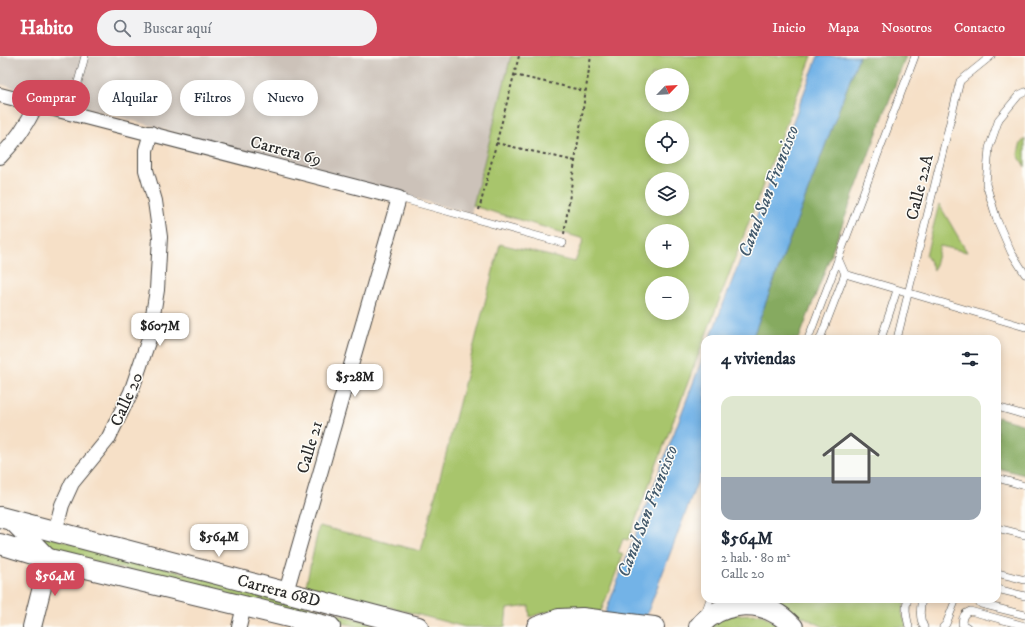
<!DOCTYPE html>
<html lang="es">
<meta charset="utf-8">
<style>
body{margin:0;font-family:"IM FELL DW Pica",serif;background:#f2f2f3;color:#1f2937;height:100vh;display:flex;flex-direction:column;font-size:15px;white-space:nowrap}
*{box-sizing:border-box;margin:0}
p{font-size:13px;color:#747a83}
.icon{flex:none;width:22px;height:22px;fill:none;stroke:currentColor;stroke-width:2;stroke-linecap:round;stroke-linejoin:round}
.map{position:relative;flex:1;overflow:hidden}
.details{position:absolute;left:701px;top:279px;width:300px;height:268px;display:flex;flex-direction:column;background:#fff;border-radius:12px;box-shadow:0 2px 10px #0003}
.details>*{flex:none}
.guide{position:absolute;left:12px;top:24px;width:380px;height:36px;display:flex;gap:8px}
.needle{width:26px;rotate:65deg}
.buttons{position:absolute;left:645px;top:12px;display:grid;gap:8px}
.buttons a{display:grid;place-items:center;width:44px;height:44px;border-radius:50%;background:#fff;box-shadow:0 2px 10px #0003;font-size:20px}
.price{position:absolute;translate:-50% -34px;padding:0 9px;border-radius:8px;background:#fff;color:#222;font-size:13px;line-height:26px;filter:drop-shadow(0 1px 2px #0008)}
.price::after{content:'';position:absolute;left:50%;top:24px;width:12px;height:9px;margin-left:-6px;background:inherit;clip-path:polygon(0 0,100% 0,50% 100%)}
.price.on{background:#d1495b;color:#fff}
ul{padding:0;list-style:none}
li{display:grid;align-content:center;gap:8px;height:212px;padding:0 20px}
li+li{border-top:1px solid #e0e1e3}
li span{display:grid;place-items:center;height:124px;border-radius:12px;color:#555}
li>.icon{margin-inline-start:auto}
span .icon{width:72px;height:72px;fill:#fffc;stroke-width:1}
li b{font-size:17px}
h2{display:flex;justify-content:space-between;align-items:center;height:48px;padding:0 20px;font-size:17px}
.chip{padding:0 14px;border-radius:18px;background:#fff;box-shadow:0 2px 10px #0003;font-size:14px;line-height:36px}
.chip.on{background:#d1495b;color:#fff}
header{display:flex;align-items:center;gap:24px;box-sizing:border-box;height:56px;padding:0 20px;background:#d1495b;color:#fff}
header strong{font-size:19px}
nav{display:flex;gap:22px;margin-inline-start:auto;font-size:14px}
.search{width:280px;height:36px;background:#f2f2f3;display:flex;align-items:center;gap:10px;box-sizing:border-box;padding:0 14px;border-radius:22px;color:#747a83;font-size:15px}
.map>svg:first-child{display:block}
.industrial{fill:#ccc2b9}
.green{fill:#a8c56c;stroke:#6a784c;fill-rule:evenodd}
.forest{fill:#86aa60;stroke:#586a46}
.water{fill:#73b3e7;stroke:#4f6f89}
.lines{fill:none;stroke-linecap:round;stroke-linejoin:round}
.service-casing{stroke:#494642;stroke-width:8}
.minor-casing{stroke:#494642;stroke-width:16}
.tertiary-casing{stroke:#494642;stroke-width:20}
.secondary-casing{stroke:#494642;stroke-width:22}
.path{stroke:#494642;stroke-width:2;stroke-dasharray:3 3;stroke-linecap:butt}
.service{stroke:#fff;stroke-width:7}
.minor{stroke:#fff;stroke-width:14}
.tertiary{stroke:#fff;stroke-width:18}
.secondary{stroke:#fff;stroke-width:20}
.labels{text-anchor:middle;stroke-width:3;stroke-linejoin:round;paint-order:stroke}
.street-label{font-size:17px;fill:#2b2b2b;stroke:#fdfcf7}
.water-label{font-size:18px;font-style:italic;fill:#445b6d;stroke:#fdfcf7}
</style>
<header>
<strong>Habito</strong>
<div class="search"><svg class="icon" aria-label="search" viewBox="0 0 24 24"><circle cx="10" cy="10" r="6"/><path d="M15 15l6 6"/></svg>Buscar aquí</div>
<nav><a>Inicio</a><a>Mapa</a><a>Nosotros</a><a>Contacto</a></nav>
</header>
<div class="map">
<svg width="1025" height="571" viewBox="0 0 1025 571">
<rect width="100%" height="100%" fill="#fdfcf7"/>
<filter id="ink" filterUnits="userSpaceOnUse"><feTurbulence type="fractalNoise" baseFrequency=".025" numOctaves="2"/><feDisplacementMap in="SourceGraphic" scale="8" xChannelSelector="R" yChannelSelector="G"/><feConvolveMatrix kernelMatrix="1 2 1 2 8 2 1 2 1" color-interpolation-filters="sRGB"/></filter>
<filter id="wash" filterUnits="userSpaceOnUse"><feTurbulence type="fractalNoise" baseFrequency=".012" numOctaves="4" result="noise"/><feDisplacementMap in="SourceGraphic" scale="16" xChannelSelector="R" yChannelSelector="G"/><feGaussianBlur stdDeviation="0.9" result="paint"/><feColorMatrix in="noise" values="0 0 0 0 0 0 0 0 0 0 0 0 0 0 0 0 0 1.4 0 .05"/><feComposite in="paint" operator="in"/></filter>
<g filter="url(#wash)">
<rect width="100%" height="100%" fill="#f6e0c7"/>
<!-- industrial -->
<path class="industrial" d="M0,0H511L471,158L0,28Z"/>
<!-- green -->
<g class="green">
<path d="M511,0H812L628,484L623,483L618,496L623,499L600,558C572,550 557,552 530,561L529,550L507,553L505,570L502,571H465L306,529L319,470L421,495L500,188L575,206L584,183L473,150ZM652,19H682V49H652ZM652,71H682V101H652ZM652,123H682V153H652ZM652,175H682V205H652ZM652,227H682V257H652Z"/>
<path d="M1025,83V111L1018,99C1019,93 1020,86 1025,83Z"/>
<path d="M939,148L967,196L940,190L934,214L926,199Z"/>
<path d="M35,477L386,571H359L58,497Z"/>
<path d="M770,543H905L902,557L907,571H824L780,549Z"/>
<path d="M761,558L783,571H709L727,559Z"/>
</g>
<!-- forest -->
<g class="forest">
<path d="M859,0H906L799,283H752Z"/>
<path d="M997,361L1025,369V419L997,412Z"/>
</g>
<!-- water -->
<g class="water">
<path d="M818,0H859L752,283H710Z"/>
<path d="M705,296V406L642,571H600Z"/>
</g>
</g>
<g filter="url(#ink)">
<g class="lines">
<defs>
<g id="service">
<path d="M1025,36L1019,39L999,63L989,92L986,128L997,164L1011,196L1025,218"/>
<path d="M70,56L85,0"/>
<path d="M399,142L563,187"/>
<path d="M838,202L845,218L1025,271"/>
<path d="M808,283L915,0"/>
<path d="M820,283L845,218"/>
<path d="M881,283L897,234"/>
<path d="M897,283L960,25L991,0"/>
<path d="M997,351L1025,359"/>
<path d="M997,422L1025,430"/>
<path d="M997,472L1025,479"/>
<path d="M997,517L1025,524"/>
<path d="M997,533L1025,540"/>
<path d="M908,543C904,552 907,562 909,571"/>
<path d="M922,543C920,553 919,562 924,571"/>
<path d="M975,543L981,548L1025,559"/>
<path d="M704,560L710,543"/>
<path d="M943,571L946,568L956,543"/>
<path d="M967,571L962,568C962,561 964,557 970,555L1025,570"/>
</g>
<g id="minor">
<path d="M0,39L399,142L286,536"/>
<path d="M0,101C16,85 27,68 37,48"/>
<path d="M55,476L62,449L72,427L108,383L131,336L149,283L157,234L160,181L155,145L146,114V94L151,77"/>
<path d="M239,571L244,550"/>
</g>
<path id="tertiary" d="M11,464L49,503L32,571"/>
<g id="secondary">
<path d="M0,461L418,571"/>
<path d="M0,488L49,503L330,571"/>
<path d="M537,571L559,563L582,562L654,571"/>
<path d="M699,571C718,547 754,543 779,559C784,562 789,567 793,571"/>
</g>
</defs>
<!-- service casing -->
<use href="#service" class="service-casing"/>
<!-- minor casing -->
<use href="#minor" class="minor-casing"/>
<!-- tertiary casing -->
<use href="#tertiary" class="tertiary-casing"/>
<!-- secondary casing -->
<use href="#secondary" class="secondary-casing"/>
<!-- path -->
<g class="path">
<path d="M514,19L585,35"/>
<path d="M496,87L575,105"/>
<path d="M479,154L519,0"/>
<path d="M564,178L591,0"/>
</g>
<!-- service -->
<use href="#service" class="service"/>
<!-- minor -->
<use href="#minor" class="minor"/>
<!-- tertiary -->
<use href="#tertiary" class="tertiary"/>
<!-- secondary -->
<use href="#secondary" class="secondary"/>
</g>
</g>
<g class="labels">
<!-- street labels -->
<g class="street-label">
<text transform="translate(286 94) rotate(15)" y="6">Carrera 69</text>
<text transform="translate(919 131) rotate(-76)" y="6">Calle 22A</text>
<text transform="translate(126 343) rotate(-66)" y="6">Calle 20</text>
<text transform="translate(309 391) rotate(-74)" y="6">Calle 21</text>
<text transform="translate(279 534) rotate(15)" y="6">Carrera 68D</text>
</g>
<!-- water labels -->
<g class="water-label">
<text transform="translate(768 135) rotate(-69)" y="6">Canal San Francisco</text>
<text transform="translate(647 455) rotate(-69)" y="6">Canal San Francisco</text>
</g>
</g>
</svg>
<div class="buttons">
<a><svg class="needle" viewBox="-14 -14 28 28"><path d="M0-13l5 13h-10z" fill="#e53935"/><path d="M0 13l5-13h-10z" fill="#747a83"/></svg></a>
<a><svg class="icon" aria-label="locate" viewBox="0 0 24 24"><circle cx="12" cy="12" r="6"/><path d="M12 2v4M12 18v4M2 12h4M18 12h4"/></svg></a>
<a><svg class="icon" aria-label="layers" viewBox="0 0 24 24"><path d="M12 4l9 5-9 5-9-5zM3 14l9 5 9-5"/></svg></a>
<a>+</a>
<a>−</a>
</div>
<b class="price" style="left:160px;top:291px">$607M</b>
<b class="price" style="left:355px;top:342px">$528M</b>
<b class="price" style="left:219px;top:502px">$564M</b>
<b class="price on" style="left:55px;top:541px">$564M</b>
<div class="guide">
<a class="chip on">Comprar</a>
<a class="chip">Alquilar</a>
<a class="chip">Filtros</a>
<a class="chip">Nuevo</a>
</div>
<section class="details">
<h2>4 viviendas<svg class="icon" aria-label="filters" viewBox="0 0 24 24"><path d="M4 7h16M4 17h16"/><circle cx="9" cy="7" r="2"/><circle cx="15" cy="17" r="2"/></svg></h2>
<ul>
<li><span style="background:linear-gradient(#dfe7d0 65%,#9aa5b1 0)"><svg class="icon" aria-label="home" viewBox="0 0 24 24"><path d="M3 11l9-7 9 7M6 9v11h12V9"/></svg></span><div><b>$564M</b><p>2 hab. · 80 m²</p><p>Calle 20</p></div></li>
</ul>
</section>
</div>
